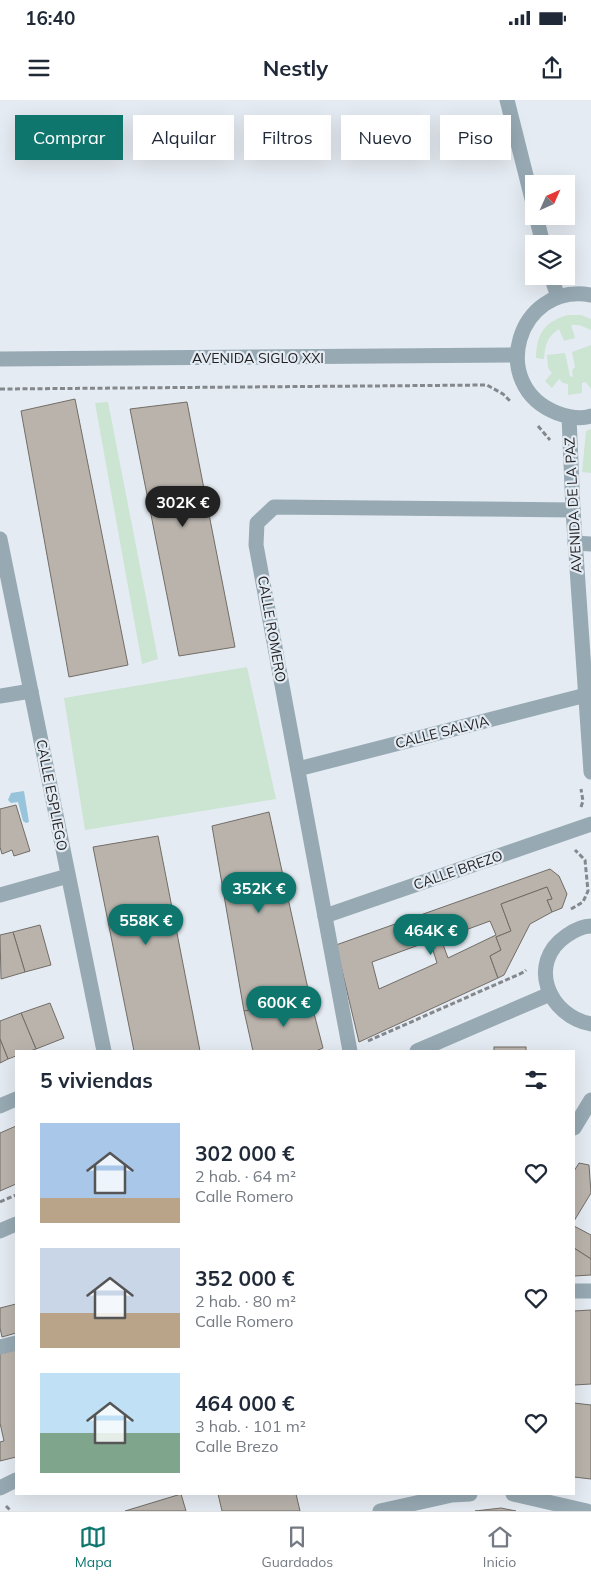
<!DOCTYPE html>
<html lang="es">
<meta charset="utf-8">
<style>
body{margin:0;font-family:Mulish,sans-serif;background:#f2f2f3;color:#1f2937;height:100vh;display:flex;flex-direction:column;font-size:19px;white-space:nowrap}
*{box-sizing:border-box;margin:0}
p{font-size:16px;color:#747a83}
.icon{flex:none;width:28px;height:28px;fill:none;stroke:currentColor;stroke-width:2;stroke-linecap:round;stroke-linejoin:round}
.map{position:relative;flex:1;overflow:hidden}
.side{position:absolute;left:15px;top:950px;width:560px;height:445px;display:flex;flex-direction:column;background:#fff;border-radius:0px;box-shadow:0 5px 20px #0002}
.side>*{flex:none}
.hud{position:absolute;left:15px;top:15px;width:561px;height:45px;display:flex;gap:10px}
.needle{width:32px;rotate:45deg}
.controls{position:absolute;left:525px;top:75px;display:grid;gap:10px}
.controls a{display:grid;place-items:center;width:50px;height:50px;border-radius:0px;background:#fff;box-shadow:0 5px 20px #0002;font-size:25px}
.price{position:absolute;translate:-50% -42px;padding:0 11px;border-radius:18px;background:#0f766e;color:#fff;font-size:16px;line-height:32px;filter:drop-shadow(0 1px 2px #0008)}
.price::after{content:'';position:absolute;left:50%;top:30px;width:15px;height:11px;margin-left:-8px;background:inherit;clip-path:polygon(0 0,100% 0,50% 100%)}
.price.selected{background:#222;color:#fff}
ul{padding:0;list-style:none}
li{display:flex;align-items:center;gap:15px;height:125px;padding:0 25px}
li span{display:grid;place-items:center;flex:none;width:140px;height:100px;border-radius:0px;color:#555}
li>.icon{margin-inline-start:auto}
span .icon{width:60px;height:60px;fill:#fffc;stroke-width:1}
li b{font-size:21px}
h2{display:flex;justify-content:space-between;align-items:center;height:60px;padding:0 25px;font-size:21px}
.chip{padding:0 18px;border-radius:0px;background:#fff;box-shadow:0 5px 20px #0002;font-size:18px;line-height:45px}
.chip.selected{background:#0f766e;color:#fff}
.status{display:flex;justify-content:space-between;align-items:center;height:35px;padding:0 25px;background:#fff;direction:ltr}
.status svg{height:14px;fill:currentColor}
header{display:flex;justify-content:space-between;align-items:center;height:65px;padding:0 25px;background:#fff;font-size:22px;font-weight:700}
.tab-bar{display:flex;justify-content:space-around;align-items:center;height:70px;border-top:1px solid #e0e1e3;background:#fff;font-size:14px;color:#747a83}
.tab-bar a{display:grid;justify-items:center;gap:2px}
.tab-bar .selected{color:#0f766e}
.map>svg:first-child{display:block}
.green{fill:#cce4d2}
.water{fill:#97c4da}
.building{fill:#b9b3ac;stroke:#726d67;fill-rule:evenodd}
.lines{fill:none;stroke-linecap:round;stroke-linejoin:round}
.path{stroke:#84888d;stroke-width:3;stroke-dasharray:5 2.5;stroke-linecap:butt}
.minor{stroke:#97a9b3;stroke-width:15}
.labels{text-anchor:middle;stroke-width:4.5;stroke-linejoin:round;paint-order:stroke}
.street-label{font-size:14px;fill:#202225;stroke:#e5ebf2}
</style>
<div class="status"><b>16:40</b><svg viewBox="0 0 49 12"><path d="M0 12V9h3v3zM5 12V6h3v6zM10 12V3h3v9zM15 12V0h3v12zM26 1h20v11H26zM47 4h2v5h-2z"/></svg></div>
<header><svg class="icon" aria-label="menu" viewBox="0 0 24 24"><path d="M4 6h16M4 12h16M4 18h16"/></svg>Nestly<svg class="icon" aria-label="share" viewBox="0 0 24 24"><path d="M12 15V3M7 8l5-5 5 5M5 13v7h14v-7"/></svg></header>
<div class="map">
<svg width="591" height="1411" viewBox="0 0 591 1411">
<rect width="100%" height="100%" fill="#e5ebf2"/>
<!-- green -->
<g class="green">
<path d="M568,215H581L591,219V230L579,225H571L575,238L564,241L559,229C547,237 545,245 544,259L536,258C537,233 544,222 568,215Z"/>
<path d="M591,245V289L586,282L582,283V293L568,295V284L563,283L559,279L552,288L545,281L552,273L548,268L547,255L565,253L570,276L573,277L572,270L575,267L572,252Z"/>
<path d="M108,302L158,559L142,564L95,303Z"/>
<path d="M591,329V373L582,372L586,331Z"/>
<path d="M247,567L276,699L85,730L64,598Z"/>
</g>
<!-- water -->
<path class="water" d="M24,691L29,722L26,723L23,721L18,702L11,703L8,700L11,693Z"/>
<!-- building -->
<g class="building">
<path d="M75,299L128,565L69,577L21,311Z"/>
<path d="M187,302L235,547L179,556L130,309Z"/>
<path d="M16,705L30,751L14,756L12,750L2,754L0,747V709Z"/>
<path d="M269,712L310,898L244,911L212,726Z"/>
<path d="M158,736L200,951H134L93,747Z"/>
<path d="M550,769L559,776L567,794L562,808L552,812L547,800L552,799L547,787L501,804L511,831L496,837L501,850L490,856L498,878L359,942L336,845ZM490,821L496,835L448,858L441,839ZM430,841L437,863L379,889L372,862Z"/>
<path d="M547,787L552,799L547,800L552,812L530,824L504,875L498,878L490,856L501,850L496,837L511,831L501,804Z"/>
<path d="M40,825L51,865L25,872L13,832Z"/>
<path d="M13,832L25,872L1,879L0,835Z"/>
<path d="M310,898L323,948L316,951H253L244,911Z"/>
<path d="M50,903L64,938L36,949L21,913Z"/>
<path d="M21,913L36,949L30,951H16V956L8,959L0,939V921Z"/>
<path d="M0,939L8,959L0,963Z"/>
<rect x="494" y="947" width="32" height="4"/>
<path d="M16,1026V1084L0,1091V1033Z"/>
<path d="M579,1063L589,1065L591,1093L574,1121V1071Z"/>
<path d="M574,1126L591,1135V1159L574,1148Z"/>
<path d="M574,1148L591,1159V1175L574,1176Z"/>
<path d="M16,1204V1233L2,1237L0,1228V1208Z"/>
<path d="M591,1210V1284L574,1285V1211Z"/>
<path d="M16,1247V1357L0,1361V1342L4,1341L0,1323V1250Z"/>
<path d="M574,1303L591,1305V1379L574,1377Z"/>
<path d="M181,1394L186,1411H125Z"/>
<path d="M218,1394H296L300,1411H222Z"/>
<path d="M501,1408L516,1411H475Z"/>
</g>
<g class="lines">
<!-- path -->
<g class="path">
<path d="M0,289L487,285L503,294L511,302"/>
<path d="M538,326L550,340"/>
<path d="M581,707L583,701L581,689"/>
<path d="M571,809L583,802L588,791L585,760L575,750"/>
<path d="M368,941L524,872L526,870"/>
<path d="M0,1102L16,1095"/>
<path d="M6,1406L11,1411"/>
</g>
<!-- minor -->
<g class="minor">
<path d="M507,0L534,107"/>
<path d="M536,116L543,144"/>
<path d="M551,176L558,197"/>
<path d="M591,195C517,182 487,286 557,313C568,317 580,320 591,316"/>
<path d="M0,259L517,255"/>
<path d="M569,317L573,410L591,672"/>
<path d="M0,439L104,951"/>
<path d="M575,443L591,444"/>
<path d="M0,596L31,591"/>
<path d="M298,669L586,595"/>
<path d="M0,795L68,776"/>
<path d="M325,816L591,724"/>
<path d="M591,826C582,826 573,831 566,836C527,863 548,916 591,924"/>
<path d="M350,951L256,445L257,423L274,407L573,410"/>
<path d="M417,951L550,894"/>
<path d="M0,1006L16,999"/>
<path d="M574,1028L591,1000"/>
<path d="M0,1131L16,1124"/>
<path d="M574,1191H591"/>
<path d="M0,1247L16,1243"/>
<path d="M0,1388L16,1380"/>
<path d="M513,1394L587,1411"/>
<path d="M380,1411L452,1395L470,1394"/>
</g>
</g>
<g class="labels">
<!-- street labels -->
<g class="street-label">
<text x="258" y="263">AVENIDA SIGLO XXI</text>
<text transform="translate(573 405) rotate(-93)" y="5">AVENIDA DE LA PAZ</text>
<text transform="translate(272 529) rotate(80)" y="5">CALLE ROMERO</text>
<text transform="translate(442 632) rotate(-14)" y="5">CALLE SALVIA</text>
<text transform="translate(52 695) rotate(79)" y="5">CALLE ESPLIEGO</text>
<text transform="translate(458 770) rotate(-19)" y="5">CALLE BREZO</text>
</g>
</g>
</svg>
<div class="controls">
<a><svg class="needle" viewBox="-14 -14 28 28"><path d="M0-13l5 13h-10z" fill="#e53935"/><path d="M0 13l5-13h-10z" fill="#747a83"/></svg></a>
<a><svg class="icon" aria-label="layers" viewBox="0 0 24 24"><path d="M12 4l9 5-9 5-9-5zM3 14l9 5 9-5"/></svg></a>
</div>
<b class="price selected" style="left:183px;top:428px">302K €</b>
<b class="price" style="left:259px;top:814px">352K €</b>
<b class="price" style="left:146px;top:846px">558K €</b>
<b class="price" style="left:431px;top:856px">464K €</b>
<b class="price" style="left:284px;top:928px">600K €</b>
<div class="hud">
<a class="chip selected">Comprar</a>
<a class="chip">Alquilar</a>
<a class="chip">Filtros</a>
<a class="chip">Nuevo</a>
<a class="chip">Piso</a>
</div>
<section class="side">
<h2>5 viviendas<svg class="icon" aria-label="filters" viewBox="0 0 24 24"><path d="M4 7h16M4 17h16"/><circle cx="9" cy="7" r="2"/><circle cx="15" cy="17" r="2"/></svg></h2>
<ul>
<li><span style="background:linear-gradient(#a9c7e8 75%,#b9a48a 0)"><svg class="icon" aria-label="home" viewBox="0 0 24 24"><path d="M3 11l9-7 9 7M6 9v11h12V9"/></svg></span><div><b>302 000 €</b><p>2 hab. · 64 m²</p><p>Calle Romero</p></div><svg class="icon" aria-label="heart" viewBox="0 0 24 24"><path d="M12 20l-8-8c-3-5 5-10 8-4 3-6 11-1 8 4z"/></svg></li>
<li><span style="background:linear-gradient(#c9d6e8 65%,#b9a48a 0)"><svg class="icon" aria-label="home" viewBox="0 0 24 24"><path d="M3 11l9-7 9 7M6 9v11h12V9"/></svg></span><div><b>352 000 €</b><p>2 hab. · 80 m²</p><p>Calle Romero</p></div><svg class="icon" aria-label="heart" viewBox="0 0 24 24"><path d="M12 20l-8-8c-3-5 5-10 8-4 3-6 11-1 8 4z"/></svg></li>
<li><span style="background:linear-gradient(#bfe0f5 60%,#7fa58c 0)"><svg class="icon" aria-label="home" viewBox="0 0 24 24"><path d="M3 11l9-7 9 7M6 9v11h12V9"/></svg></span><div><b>464 000 €</b><p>3 hab. · 101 m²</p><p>Calle Brezo</p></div><svg class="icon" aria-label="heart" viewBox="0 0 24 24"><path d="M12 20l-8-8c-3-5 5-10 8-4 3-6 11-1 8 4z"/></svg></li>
</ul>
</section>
</div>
<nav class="tab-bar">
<a class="selected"><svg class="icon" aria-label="map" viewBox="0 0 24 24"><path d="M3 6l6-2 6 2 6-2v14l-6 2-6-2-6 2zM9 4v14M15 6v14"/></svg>Mapa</a>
<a><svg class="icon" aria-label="saved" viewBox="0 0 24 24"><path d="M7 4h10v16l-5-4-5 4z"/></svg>Guardados</a>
<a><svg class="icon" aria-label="home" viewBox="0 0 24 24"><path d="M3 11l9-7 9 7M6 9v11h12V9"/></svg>Inicio</a>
</nav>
